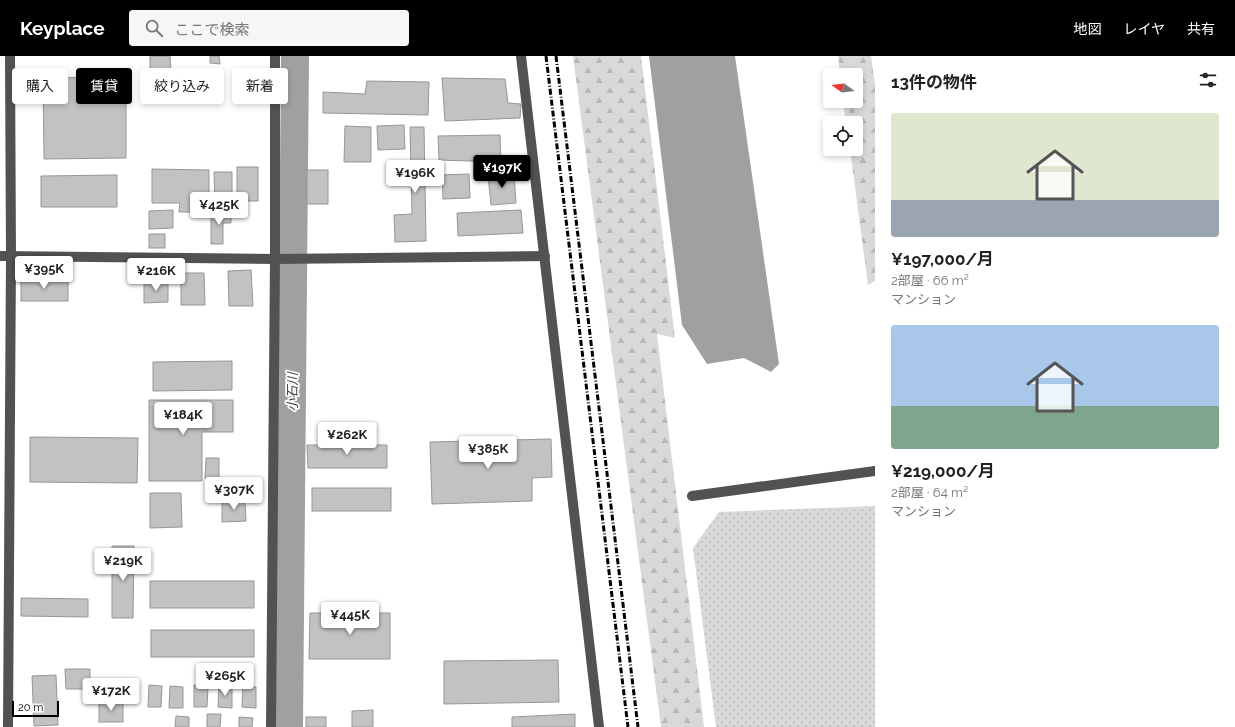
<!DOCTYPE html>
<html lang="ja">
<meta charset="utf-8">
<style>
body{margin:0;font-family:Raleway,"Noto Sans JP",sans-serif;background:#f6f6f6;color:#222;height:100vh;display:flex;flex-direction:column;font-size:15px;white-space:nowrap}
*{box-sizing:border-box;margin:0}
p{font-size:13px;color:#767676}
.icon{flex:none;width:22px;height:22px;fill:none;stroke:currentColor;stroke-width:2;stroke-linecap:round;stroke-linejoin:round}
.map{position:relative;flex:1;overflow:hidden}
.panel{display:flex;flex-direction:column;background:#fff;width:360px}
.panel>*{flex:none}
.top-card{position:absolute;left:12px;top:12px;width:380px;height:36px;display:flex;gap:8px}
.needle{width:26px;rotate:284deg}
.buttons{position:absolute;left:823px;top:12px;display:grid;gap:8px}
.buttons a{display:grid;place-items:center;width:40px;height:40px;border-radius:4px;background:#fff;box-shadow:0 2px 6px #0003;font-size:20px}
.scale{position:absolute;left:12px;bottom:10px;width:47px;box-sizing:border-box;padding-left:4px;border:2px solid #000;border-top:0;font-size:11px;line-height:14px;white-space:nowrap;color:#000;-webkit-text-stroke:3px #fff;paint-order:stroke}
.price{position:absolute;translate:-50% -34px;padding:0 9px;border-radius:4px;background:#fff;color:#222;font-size:13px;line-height:26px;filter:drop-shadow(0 1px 2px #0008)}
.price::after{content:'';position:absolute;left:50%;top:24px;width:12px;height:9px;margin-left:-6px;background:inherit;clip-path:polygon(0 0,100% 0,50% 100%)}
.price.selected{background:#000;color:#fff}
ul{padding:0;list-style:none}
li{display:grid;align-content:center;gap:8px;height:212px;padding:0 16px}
li span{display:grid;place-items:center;height:124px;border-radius:4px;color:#555}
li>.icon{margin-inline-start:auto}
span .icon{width:72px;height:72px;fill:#fffc;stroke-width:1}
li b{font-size:17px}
h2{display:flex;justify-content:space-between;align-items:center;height:48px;padding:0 16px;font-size:17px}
.chip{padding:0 14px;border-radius:4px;background:#fff;box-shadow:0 2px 6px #0003;font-size:14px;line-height:36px}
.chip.selected{background:#000;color:#fff}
header{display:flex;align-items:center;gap:24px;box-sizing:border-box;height:56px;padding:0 20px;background:#000;color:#fff}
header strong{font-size:19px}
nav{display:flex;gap:22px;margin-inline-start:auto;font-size:14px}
.search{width:280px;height:36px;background:#f6f6f6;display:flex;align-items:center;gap:10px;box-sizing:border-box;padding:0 14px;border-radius:4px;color:#767676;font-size:15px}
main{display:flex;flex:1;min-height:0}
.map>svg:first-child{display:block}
.grass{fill:url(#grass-dots)}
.forest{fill:url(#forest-firs)}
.water{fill:#a0a0a0}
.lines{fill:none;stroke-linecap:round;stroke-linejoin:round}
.river{stroke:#a0a0a0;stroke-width:28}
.building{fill:#c2c2c2;stroke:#969696}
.minor{stroke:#525252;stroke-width:10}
.rail{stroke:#000;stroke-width:3;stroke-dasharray:6 2 1 2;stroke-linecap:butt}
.labels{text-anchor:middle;stroke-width:3.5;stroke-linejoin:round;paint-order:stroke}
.water-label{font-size:13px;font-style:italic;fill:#414141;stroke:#fff}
</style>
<header>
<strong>Keyplace</strong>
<div class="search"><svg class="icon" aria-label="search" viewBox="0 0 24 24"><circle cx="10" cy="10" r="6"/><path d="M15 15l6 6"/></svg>ここで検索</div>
<nav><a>地図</a><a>レイヤ</a><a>共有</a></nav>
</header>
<main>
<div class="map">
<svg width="875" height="671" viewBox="0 0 875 671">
<defs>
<pattern id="grass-dots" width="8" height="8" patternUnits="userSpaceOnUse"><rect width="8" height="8" fill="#d9d9d9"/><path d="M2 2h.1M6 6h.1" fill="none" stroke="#b8b8b8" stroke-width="1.8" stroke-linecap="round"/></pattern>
<pattern id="forest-firs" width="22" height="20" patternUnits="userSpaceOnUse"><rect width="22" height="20" fill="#d9d9d9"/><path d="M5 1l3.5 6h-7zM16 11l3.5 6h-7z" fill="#b8b8b8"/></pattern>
</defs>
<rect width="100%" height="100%" fill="#fff"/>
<!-- grass -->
<path class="grass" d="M875,450V671H716L693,492L719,456Z"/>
<!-- forest -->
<g class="forest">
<path d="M573,0H641L675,282L657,278L704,671H661Z"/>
<path d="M838,0H871L875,28V225L868,229L850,93H856V67H846L843,45H856V19H840Z"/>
</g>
<!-- water -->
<path class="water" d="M649,0H735L779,308L771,316L744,302L707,308L682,269Z"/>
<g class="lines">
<!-- river -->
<path class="river" d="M289,671L295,0"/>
</g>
<!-- building -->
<g class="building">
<path d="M150,0H170L171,16H150Z"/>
<path d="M210,0H219L220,8L210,7Z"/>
<path d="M126,21V102L44,103L43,22Z"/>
<path d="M442,22L505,23L508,47L521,48L520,62L445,65Z"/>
<path d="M367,25L429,26L428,59L323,57V36L365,38Z"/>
<path d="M404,69L405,93L378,94L377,70Z"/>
<path d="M345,70L371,71V106H344Z"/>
<path d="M410,71H424L426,185L395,186L394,159L412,158Z"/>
<path d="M500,79L501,106L439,104L438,80Z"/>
<rect x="237" y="111" width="21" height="34"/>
<path d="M152,113L209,114V156H179L180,147H152Z"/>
<rect x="307" y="114" width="21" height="34"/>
<path d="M214,116H232V146H215Z"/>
<path d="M514,117L516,147L491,149L488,119Z"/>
<path d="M469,118L470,142L443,143L442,119Z"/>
<path d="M117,119V151H41V120Z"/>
<path d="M173,154V172L149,173V155Z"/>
<path d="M521,154L523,177L458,180L457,157Z"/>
<path d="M211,156H231V167H223V188H211Z"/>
<rect x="149" y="178" width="16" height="14"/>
<path d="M251,214L253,250H229L228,215Z"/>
<path d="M181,217H204L205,249H181Z"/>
<rect x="21" y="222" width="47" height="23"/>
<path d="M144,226H168V246L144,247Z"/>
<path d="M232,305V334L153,335V306Z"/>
<path d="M149,344H233V376H202V425H149Z"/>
<path d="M30,381L138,382L137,427L30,426Z"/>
<path d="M551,383L552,421L532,422V445L432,448L430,386Z"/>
<path d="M307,389H387V412H308Z"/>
<path d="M206,402H219V424L205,423Z"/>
<rect x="312" y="432" width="79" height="23"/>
<path d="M150,437H181L182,471L150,472Z"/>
<path d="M222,445H245L246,465L222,466Z"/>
<path d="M112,490H134L133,562H112Z"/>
<rect x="150" y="525" width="104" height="27"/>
<path d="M21,542L88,543V561L21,560Z"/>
<path d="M310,557H390V603H309Z"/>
<rect x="151" y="574" width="103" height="27"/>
<path d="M558,604L559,646L444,648V605Z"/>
<path d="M65,613H90V633H66Z"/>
<path d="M56,619L58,669L34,670L32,620Z"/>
<path d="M149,629L162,630L161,651H148Z"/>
<path d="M194,629L208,630L207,651H194Z"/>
<path d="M170,630L183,631V652H169Z"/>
<path d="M219,630H232V652L218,651Z"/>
<path d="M243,630L256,631V652L242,651Z"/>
<rect x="99" y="646" width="24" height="20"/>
<path d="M373,654V671H352V655Z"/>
<path d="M207,658H221L220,671H207Z"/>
<path d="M575,658V671H512V661Z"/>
<path d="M176,660L189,661V671H175Z"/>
<path d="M239,661L253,662L252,671H239Z"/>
<rect x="306" y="661" width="20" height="10"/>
</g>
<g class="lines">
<!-- minor -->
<g class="minor">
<path d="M521,0L599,671"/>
<path d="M0,200L275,203L545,200"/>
<path d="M692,440L875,415"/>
<path d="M8,671L11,200L10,0"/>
<path d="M271,671L275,203V0"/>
</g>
<!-- rail -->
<g class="rail">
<path d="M546,0L628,671"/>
<path d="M556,0L638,671"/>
</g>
</g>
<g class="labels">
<!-- water labels -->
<g class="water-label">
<text transform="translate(292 336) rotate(-90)" y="5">小石川</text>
</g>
</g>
</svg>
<div class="buttons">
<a><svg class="needle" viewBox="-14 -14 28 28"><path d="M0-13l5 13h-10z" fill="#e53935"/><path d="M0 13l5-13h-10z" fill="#767676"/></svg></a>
<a><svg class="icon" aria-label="locate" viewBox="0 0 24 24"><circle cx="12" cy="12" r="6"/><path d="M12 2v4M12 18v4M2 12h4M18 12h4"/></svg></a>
</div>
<div class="scale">20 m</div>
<b class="price selected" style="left:502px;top:133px">¥197K</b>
<b class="price" style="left:415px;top:138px">¥196K</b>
<b class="price" style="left:219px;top:170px">¥425K</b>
<b class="price" style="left:44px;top:234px">¥395K</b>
<b class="price" style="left:156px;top:236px">¥216K</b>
<b class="price" style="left:183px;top:380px">¥184K</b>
<b class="price" style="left:347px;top:400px">¥262K</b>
<b class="price" style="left:488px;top:414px">¥385K</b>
<b class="price" style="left:234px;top:455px">¥307K</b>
<b class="price" style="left:123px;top:526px">¥219K</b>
<b class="price" style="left:350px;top:580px">¥445K</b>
<b class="price" style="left:225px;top:641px">¥265K</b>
<b class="price" style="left:111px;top:656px">¥172K</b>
<div class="top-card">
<a class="chip">購入</a>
<a class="chip selected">賃貸</a>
<a class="chip">絞り込み</a>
<a class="chip">新着</a>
</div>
</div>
<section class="panel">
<h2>13件の物件<svg class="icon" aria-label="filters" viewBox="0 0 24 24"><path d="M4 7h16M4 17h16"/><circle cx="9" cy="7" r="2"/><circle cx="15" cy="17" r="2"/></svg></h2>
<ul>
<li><span style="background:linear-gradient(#dfe7d0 70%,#9aa5b1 0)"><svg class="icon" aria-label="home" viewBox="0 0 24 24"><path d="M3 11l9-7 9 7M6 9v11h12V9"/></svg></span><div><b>¥197,000/月</b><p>2部屋 · 66 m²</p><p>マンション</p></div></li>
<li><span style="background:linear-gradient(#a9c7e8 65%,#7fa58c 0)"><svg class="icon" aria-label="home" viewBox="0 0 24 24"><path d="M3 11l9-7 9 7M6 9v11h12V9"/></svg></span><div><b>¥219,000/月</b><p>2部屋 · 64 m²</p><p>マンション</p></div></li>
</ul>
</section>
</main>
